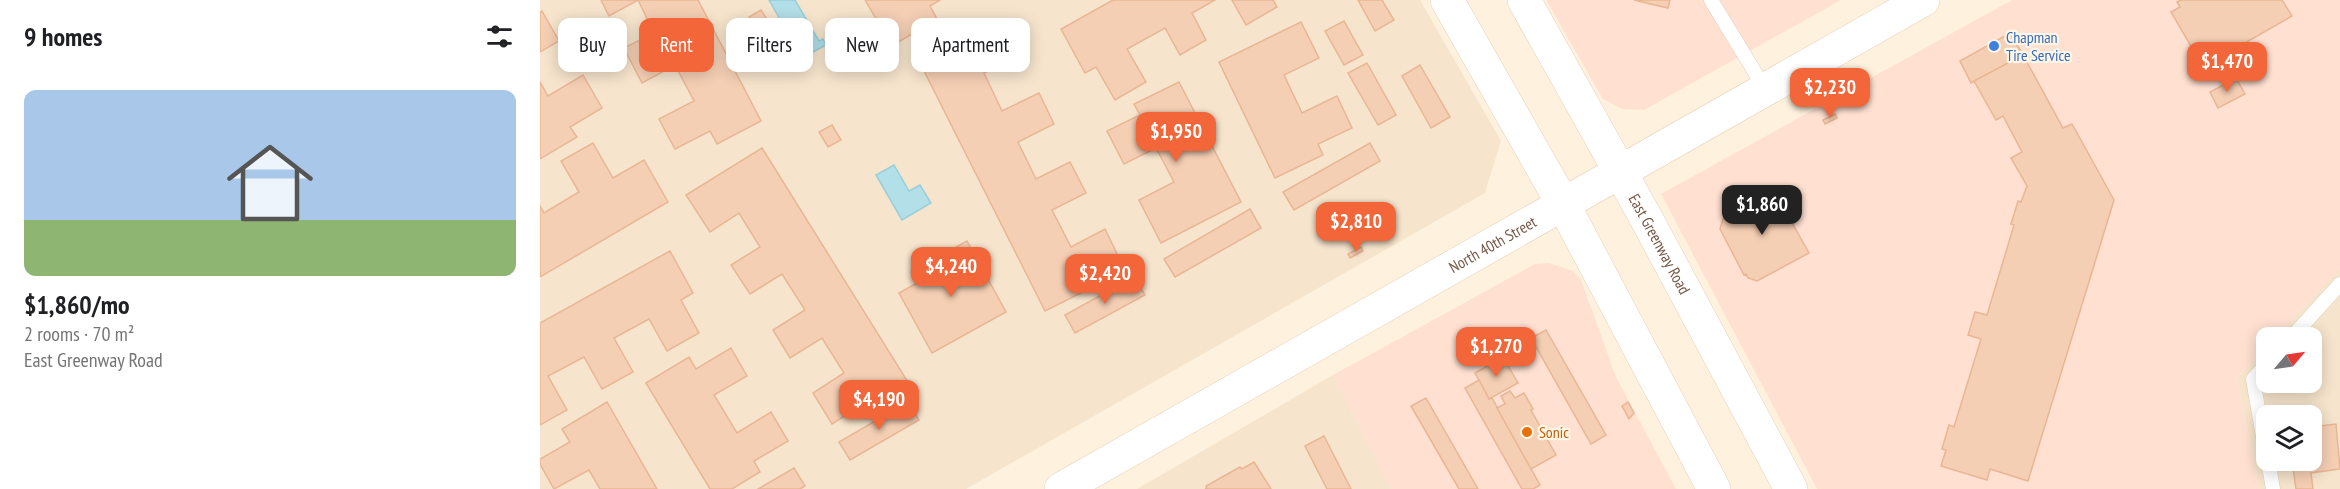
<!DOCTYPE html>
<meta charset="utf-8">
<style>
body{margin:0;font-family:"PT Sans Narrow",sans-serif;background:#f2f2f2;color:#202124;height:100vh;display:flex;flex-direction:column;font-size:22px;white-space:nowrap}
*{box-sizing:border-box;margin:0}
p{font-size:20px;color:#757577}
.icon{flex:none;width:33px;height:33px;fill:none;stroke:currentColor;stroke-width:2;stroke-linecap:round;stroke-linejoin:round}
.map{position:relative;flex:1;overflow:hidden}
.panel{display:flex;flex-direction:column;background:#fff;width:540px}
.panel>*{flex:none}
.guide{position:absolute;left:18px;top:18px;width:570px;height:54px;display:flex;gap:12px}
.needle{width:39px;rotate:61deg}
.buttons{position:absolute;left:1716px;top:327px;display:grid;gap:12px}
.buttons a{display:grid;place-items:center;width:66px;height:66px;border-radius:12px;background:#fff;box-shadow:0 3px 15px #0003;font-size:30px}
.price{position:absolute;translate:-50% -51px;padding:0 14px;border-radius:12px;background:#f26639;color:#fff;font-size:20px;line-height:39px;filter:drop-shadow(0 2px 3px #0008)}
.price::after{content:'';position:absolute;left:50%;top:36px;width:18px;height:14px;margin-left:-9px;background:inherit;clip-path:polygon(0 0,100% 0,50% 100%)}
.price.selected{background:#222;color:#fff}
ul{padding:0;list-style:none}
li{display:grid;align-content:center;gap:12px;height:318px;padding:0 24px}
li span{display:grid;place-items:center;height:186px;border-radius:12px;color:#555}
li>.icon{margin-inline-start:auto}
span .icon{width:108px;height:108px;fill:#fffc;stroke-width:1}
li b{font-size:26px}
h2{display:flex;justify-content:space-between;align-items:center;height:72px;padding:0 24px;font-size:26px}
.pill{padding:0 21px;border-radius:12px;background:#fff;box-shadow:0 3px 15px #0003;font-size:21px;line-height:54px}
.pill.selected{background:#f26639;color:#fff}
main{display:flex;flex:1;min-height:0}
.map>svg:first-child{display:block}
.residential{fill:#f6e4cc;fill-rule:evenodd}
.commercial{fill:#ffe0d1}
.water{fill:#b2dfe8;stroke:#97cfdb;stroke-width:1.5}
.building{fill:#f5cfb4;stroke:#e9b693;stroke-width:1.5}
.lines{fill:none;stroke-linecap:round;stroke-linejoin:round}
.service-casing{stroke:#e2ceba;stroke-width:15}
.secondary-casing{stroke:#e8cfb8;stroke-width:34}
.service{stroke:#fff;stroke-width:14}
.secondary{stroke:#fff;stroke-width:33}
.shop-dot{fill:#3f7fe0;stroke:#fff6e6;stroke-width:2}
.food-dot{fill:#e8710a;stroke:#fff6e6;stroke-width:2}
.labels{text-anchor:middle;stroke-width:4.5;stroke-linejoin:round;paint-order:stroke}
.shop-label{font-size:16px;fill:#366cbe;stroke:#fff6e6;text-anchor:start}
.street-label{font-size:16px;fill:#765745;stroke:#fff6e6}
.food-label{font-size:16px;fill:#c56008;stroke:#fff6e6;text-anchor:start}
</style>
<main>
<section class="panel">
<h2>9 homes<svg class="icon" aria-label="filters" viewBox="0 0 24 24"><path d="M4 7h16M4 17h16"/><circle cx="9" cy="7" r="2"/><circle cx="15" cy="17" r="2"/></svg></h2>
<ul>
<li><span style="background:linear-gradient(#a9c7e8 70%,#8fb573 0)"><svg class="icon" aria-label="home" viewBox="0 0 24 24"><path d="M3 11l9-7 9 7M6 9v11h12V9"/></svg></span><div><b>$1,860/mo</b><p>2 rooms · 70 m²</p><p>East Greenway Road</p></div></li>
</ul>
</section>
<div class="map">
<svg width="1800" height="489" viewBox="0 0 1800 489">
<rect width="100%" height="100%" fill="#fef2de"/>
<!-- residential -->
<g class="residential">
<path d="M0,0H880L961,141L945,193L426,489H0Z"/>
<path d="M1800,268V489H1719L1697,378L1726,347V382H1772V338L1735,337ZM1726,416H1772V460H1726Z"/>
<path d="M793,375L851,489H597Z"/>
</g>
<!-- commercial -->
<g class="commercial">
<path d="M1006,0H1301L1104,110L1082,109L1063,99Z"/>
<path d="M1472,0H1800V268L1735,337L1726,338V347L1697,378L1719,489H1277L1121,194Z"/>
<path d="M1009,263L1033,271L1041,280L1076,377L1136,489H851L793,375L995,264Z"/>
</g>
<!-- water -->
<g class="water">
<path d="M229,0H255L279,41L283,39L286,45L262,58Z"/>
<path d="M354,165L369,191L380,185L391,203L362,220L336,175Z"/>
</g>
<!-- building -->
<g class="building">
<path d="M61,0H158L221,121L177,144L170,131L135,149L119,119L154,101L135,65L102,83L84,48L114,33L98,0L69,16Z"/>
<path d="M325,0H400L390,6L397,19L352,46Z"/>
<path d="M573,0H675L652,13L666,40L640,55L625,28L587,49L606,82L575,100L556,67L545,73L521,29Z"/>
<path d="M692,0H733L737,7L706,25Z"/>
<path d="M818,0H842L854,20L835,31Z"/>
<path d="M1094,0H1130L1128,8Z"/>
<path d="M1641,0H1742L1752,16L1663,67L1631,12L1640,7L1637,2Z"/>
<path d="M221,10L230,24L217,32L209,17Z"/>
<path d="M2,11L19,41L0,52V12Z"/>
<path d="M804,21L823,55L804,65L785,31Z"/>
<path d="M761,22L779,58L744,75L762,113L797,96L812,128L778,144L783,155L735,178L679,62Z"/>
<path d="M464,25L479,55L444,73L462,111L499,93L514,124L478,142L496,179L530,162L546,193L512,210L531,247L565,229L581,262L547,279L551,288L505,311L375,53L423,30L429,42Z"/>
<path d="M1470,33L1483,55L1431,83L1420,61Z"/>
<path d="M1483,55L1523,128L1532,124L1574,200L1488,481L1450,469L1447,480L1401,466L1406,450L1402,449L1409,425L1414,427L1441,339L1428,335L1435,312L1447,315L1474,225L1471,224L1478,201L1481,202L1487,186L1471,158L1482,152L1463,116L1456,120L1434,81Z"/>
<path d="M827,63L856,115L838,125L808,73Z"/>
<path d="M880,65L910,117L891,128L862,76Z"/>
<path d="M43,75L62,108L30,127L37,137L0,159V82L8,96Z"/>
<path d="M1696,78L1705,94L1678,108L1670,92Z"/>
<path d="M639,82L701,202L621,243L599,200L634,182L616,148L584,164L567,131L600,115L594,104Z"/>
<path d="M1295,114L1297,118L1285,124L1283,120Z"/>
<path d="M292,125L301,140L288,147L279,132Z"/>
<path d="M53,143L73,178L104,160L128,202L0,277V206L4,213L39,192L21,161Z"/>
<path d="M830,143L840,161L754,210L743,192Z"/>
<path d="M222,148L371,387L332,411L327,402L292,424L273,393L304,373L282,338L250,358L233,330L265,310L242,274L210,294L191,265L220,247L199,213L170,232L146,195Z"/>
<path d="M1229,187L1232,192L1234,191L1269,253L1217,281L1208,278L1206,274L1204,275L1180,229L1183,219L1187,216L1185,212L1196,206L1198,210L1205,207L1202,202Z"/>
<path d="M710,209L721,228L635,277L624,259Z"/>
<path d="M427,241L466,312L392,353L359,293L377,283L371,272Z"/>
<path d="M821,247L823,251L810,258L808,254Z"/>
<path d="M130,251L153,293L141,300L159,333L127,351L109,319L74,338L93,372L62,389L44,357L8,376L27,410L0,425V323Z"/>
<path d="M594,277L605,295L535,333L525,315Z"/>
<path d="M1006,330L1066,435L1051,444L991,338Z"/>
<path d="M191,348L207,376L174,395L197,433L231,412L248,441L214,461L220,472L192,489H170L106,383L149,357L156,369Z"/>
<path d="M963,357L978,383L949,399L935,373Z"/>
<path d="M939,380L949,399L952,398L1000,485L993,489H982L925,388Z"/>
<path d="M970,391L975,398L984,393L993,409L991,410L1016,455L991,469L957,408L965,404L961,396Z"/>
<path d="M886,398L938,489H919L871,406Z"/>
<path d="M67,402L117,489H60L49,470L14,489L0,464V459L30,442L22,429Z"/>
<path d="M368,402L379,420L310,460L299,442Z"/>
<path d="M1088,402L1094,413L1089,419L1082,406Z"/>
<path d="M1796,424L1800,469L1771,473L1773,489H1756L1752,460H1772V427Z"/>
<path d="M784,436L811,489H787L765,446Z"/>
<path d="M714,462L731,489H665L667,488L666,486L700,467L702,469Z"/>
<path d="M254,468L265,486L260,489H218Z"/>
</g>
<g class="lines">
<defs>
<g id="service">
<path d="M1171,0L1225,89"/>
<path d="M1751,338L1800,284"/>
<path d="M1726,365L1713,379L1726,454"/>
<path d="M1728,460L1733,489"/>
</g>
<g id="secondary">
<path d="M907,0L1023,204L1174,489"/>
<path id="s1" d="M984,0L1106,218L1251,489"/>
<path id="s2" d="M521,489L1383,0"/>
</g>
</defs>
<!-- service casing -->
<use href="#service" class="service-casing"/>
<!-- secondary casing -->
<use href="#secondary" class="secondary-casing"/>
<!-- service -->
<use href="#service" class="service"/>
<!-- secondary -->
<use href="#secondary" class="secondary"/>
</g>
<!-- markers -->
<circle class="shop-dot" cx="1454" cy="46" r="6"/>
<circle class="food-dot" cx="987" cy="432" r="6"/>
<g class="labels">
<!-- shop labels -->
<g class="shop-label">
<text x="1466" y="43">Chapman<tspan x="1466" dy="18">Tire Service</tspan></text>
</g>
<!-- street labels -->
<g class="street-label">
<text dy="6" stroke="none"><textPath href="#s2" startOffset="496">North 40th Street</textPath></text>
<text dy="6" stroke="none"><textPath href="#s1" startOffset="279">East Greenway Road</textPath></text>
</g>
<!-- food labels -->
<g class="food-label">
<text x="999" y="438">Sonic</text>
</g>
</g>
</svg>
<div class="buttons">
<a><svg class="needle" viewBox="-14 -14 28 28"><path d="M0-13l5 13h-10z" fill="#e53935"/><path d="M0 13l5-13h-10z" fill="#757577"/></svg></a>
<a><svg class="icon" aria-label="layers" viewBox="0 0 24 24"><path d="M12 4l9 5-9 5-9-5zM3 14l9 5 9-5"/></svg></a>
</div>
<b class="price" style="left:1687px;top:93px">$1,470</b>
<b class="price" style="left:1290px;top:119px">$2,230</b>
<b class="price" style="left:636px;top:163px">$1,950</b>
<b class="price selected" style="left:1222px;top:236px">$1,860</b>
<b class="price" style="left:816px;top:253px">$2,810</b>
<b class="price" style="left:411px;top:298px">$4,240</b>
<b class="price" style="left:565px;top:305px">$2,420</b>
<b class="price" style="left:956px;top:378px">$1,270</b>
<b class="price" style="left:339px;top:431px">$4,190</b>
<div class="guide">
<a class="pill">Buy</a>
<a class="pill selected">Rent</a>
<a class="pill">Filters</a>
<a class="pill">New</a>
<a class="pill">Apartment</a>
</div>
</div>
</main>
